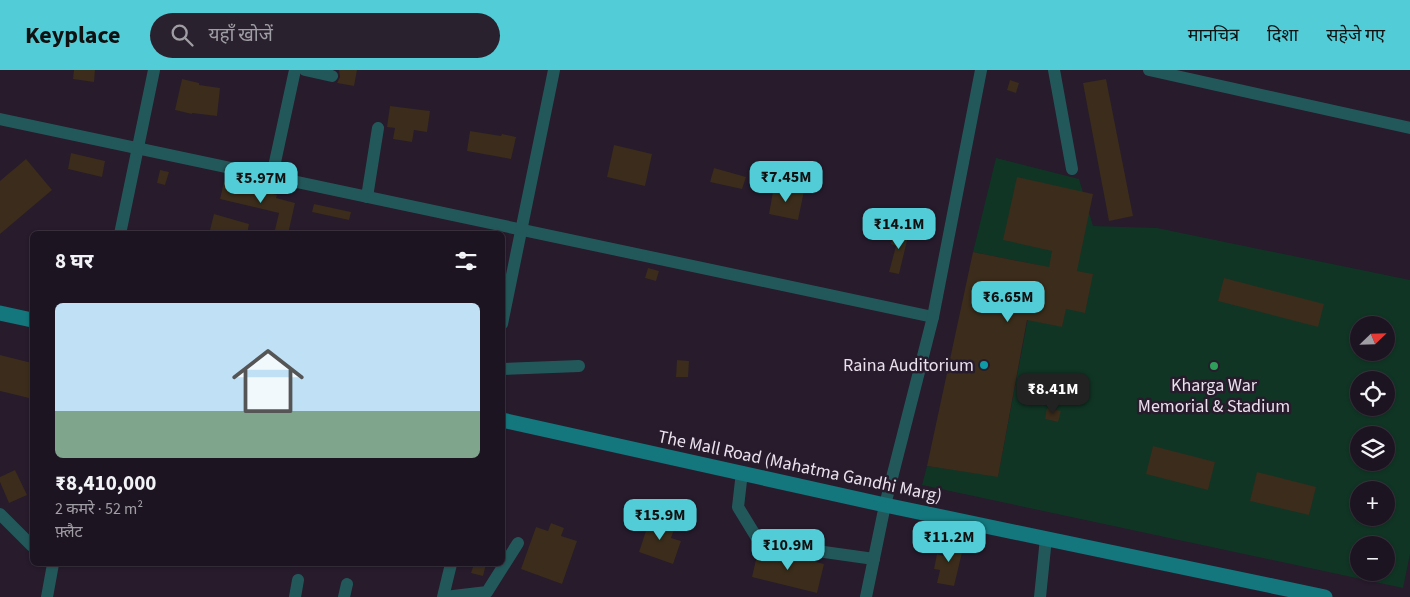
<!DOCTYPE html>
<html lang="hi">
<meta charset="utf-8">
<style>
body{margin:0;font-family:"Source Sans 3","Noto Sans Devanagari",sans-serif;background:#2a212e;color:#f1f3f6;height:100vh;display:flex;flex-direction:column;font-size:19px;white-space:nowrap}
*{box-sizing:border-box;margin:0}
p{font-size:16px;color:#a09ea5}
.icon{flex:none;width:28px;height:28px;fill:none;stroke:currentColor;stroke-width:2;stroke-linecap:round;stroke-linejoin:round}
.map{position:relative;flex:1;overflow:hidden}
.drawer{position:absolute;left:30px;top:161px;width:475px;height:335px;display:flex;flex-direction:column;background:#1d1421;border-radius:8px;box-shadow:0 1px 4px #0004,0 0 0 1px #3b333f}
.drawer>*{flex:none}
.needle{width:32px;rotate:67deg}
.tools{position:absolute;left:1350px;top:246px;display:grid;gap:10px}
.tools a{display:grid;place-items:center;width:45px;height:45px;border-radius:50%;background:#1d1421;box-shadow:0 1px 4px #0004,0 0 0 1px #3b333f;font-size:25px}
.price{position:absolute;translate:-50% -42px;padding:0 11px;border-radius:10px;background:#52ccd6;color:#111;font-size:16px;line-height:32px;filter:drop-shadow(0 1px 2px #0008)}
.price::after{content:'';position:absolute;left:50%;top:30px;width:15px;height:11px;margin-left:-8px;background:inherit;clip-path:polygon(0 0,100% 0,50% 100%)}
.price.active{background:#222;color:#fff}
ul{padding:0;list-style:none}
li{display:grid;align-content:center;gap:10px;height:265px;padding:0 25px}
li+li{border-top:1px solid #3b333f}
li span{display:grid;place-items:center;height:155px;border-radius:8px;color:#555}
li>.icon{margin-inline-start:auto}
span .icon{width:90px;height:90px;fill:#fffc;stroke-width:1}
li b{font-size:21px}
h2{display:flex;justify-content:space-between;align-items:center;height:60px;padding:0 25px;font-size:21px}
header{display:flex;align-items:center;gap:30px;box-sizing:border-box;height:70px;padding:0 25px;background:#52ccd6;color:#111}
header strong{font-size:24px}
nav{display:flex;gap:28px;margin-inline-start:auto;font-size:18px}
.search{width:350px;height:45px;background:#2a212e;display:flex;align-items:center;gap:12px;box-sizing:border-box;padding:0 18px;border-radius:28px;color:#a09ea5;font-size:19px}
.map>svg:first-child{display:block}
.green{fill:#103525;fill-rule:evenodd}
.building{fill:#3b2c1b}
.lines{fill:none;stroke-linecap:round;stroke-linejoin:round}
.street{stroke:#23585b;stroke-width:12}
.secondary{stroke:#13777d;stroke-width:15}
.culture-dot{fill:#0f9aa8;stroke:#271b2c;stroke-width:2}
.leisure-dot{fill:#2e9e5b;stroke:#271b2c;stroke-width:2}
.labels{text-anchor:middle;stroke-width:5;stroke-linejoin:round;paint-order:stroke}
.poi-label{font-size:18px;fill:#eae1ed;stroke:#271b2c;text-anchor:end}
.street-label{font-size:18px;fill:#eae1ed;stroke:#271b2c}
</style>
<header>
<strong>Keyplace</strong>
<div class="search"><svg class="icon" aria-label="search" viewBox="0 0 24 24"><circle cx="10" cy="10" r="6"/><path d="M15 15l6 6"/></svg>यहाँ खोजें</div>
<nav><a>मानचित्र</a><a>दिशा</a><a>सहेजे गए</a></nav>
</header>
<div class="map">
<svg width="1410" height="527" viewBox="0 0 1410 527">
<rect width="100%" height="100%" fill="#271b2c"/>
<!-- green -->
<path class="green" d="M996,88L1079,109L1093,156L1157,158L1410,210V484L1403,518L922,415L927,396L998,406L1038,195L973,182ZM1359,255H1386V282H1359ZM1359,310H1386V338H1359ZM1359,365H1386V392H1359ZM1359,420H1386V448H1359ZM1359,475H1386V502H1359Z"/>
<!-- building -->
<g class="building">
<path d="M74,0H95L94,12L73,9Z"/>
<path d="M339,0H357L354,16L337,13L340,7Z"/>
<path d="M182,9L199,13V15L220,18L217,46L192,43V44L175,40Z"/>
<path d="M1106,9L1133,146L1109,151L1083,13Z"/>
<path d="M1010,10L1019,13L1016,23L1007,20Z"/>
<path d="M390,36L430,41L427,62L414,60L412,72L393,69L395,58L387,57Z"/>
<path d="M470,61L501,66L502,64L516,67L511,89L467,81Z"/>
<path d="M614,75L652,84L645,116L607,107Z"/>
<path d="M71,83L105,91L102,107L68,99Z"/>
<path d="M26,89L52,120L0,164V111Z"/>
<path d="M714,98L746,107L742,119L710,112Z"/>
<path d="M160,100L169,102L165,115L157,113Z"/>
<path d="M1017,107L1093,124L1077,201L1093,204L1085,243L1066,239L1062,257L1027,250L998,407L927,396L973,182L1049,197L1052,181L1003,170Z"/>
<path d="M224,112L277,125L276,128L295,133L288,164H274L279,143L220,129Z"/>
<path d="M774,116L804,121L798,150L769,144Z"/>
<path d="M314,134L351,142L349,150L312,142Z"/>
<path d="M214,144L249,154L247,164H219V162L210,160Z"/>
<path d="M899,160L909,162L899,204L889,202L896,176L891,174L894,162L899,163Z"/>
<path d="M648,198L659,201L656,211L645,208Z"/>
<path d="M1224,208L1324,234L1318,257L1218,231Z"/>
<path d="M0,285L32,293V312L29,328L0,321Z"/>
<path d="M677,290L689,291L688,307H676Z"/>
<path d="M1047,338L1061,341L1058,352L1045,349Z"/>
<path d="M1153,376L1215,392L1208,420L1146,404Z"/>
<path d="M15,400L27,425L9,433L0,412V407Z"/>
<path d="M1257,402L1316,417L1309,445L1250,431Z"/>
<path d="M651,446L676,454L671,468L681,471L673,494L639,482Z"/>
<path d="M551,453L564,458L561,466L577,471L562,514L521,499L536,457L548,461Z"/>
<path d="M947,470L964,474L954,516L937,513L940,500L934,499L937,484L943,486Z"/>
<path d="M758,481L783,484L824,494L817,523L752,507Z"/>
<path d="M474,494H486L483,506L471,503Z"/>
</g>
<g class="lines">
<!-- street -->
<g class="street">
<path d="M305,0L332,6"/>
<path d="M1054,0L1072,99"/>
<path d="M1149,0L1410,58"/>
<path d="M0,49L933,247"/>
<path d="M272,106L295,0"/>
<path d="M367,127L378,58"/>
<path d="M120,164L154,0"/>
<path d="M502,254L554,0"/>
<path d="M502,299L579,296"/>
<path d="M742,402L738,437L760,473L874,489"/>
<path d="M0,444L32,476"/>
<path d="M47,527L53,494"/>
<path d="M295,527L298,510"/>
<path d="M344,527L347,514"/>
<path d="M443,527L451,494"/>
<path d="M445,527L487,522L518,473"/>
<path d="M866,527L885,435L933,247L981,0"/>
<path d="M1040,527L1046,468"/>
</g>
<!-- secondary -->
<g class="secondary">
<path d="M0,243L32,250"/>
<path d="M502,350L885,435L1325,527"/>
</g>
</g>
<!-- markers -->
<circle class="culture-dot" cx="984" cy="295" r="5"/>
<circle class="leisure-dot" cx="1214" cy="296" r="5"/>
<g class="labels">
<!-- poi labels -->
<g class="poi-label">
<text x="974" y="301">Raina Auditorium</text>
<text x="1214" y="321" text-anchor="middle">Kharga War<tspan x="1214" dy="21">Memorial &amp; Stadium</tspan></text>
</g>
<!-- street labels -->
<g class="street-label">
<text transform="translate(800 396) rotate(12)" y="6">The Mall Road (Mahatma Gandhi Marg)</text>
</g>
</g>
</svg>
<div class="tools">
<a><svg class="needle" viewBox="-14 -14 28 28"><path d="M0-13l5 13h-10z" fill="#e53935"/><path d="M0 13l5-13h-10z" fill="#a09ea5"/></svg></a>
<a><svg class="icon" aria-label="locate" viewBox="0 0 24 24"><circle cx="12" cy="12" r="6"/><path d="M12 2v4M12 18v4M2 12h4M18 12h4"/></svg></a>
<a><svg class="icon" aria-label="layers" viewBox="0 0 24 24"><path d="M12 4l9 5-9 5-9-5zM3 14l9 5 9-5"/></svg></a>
<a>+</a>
<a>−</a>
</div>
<b class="price" style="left:786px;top:133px">₹7.45M</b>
<b class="price" style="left:261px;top:134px">₹5.97M</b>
<b class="price" style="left:899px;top:180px">₹14.1M</b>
<b class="price" style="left:1008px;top:253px">₹6.65M</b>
<b class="price active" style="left:1053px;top:345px">₹8.41M</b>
<b class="price" style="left:660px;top:471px">₹15.9M</b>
<b class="price" style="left:949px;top:493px">₹11.2M</b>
<b class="price" style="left:788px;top:501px">₹10.9M</b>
<section class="drawer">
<h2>8 घर<svg class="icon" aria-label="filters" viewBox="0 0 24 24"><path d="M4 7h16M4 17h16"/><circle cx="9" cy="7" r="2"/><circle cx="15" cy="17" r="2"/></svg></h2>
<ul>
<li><span style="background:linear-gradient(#bfe0f5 70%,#7fa58c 0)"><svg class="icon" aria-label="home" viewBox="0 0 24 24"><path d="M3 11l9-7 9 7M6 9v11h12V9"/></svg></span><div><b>₹8,410,000</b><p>2 कमरे · 52 m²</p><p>फ़्लैट</p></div></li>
</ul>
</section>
</div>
